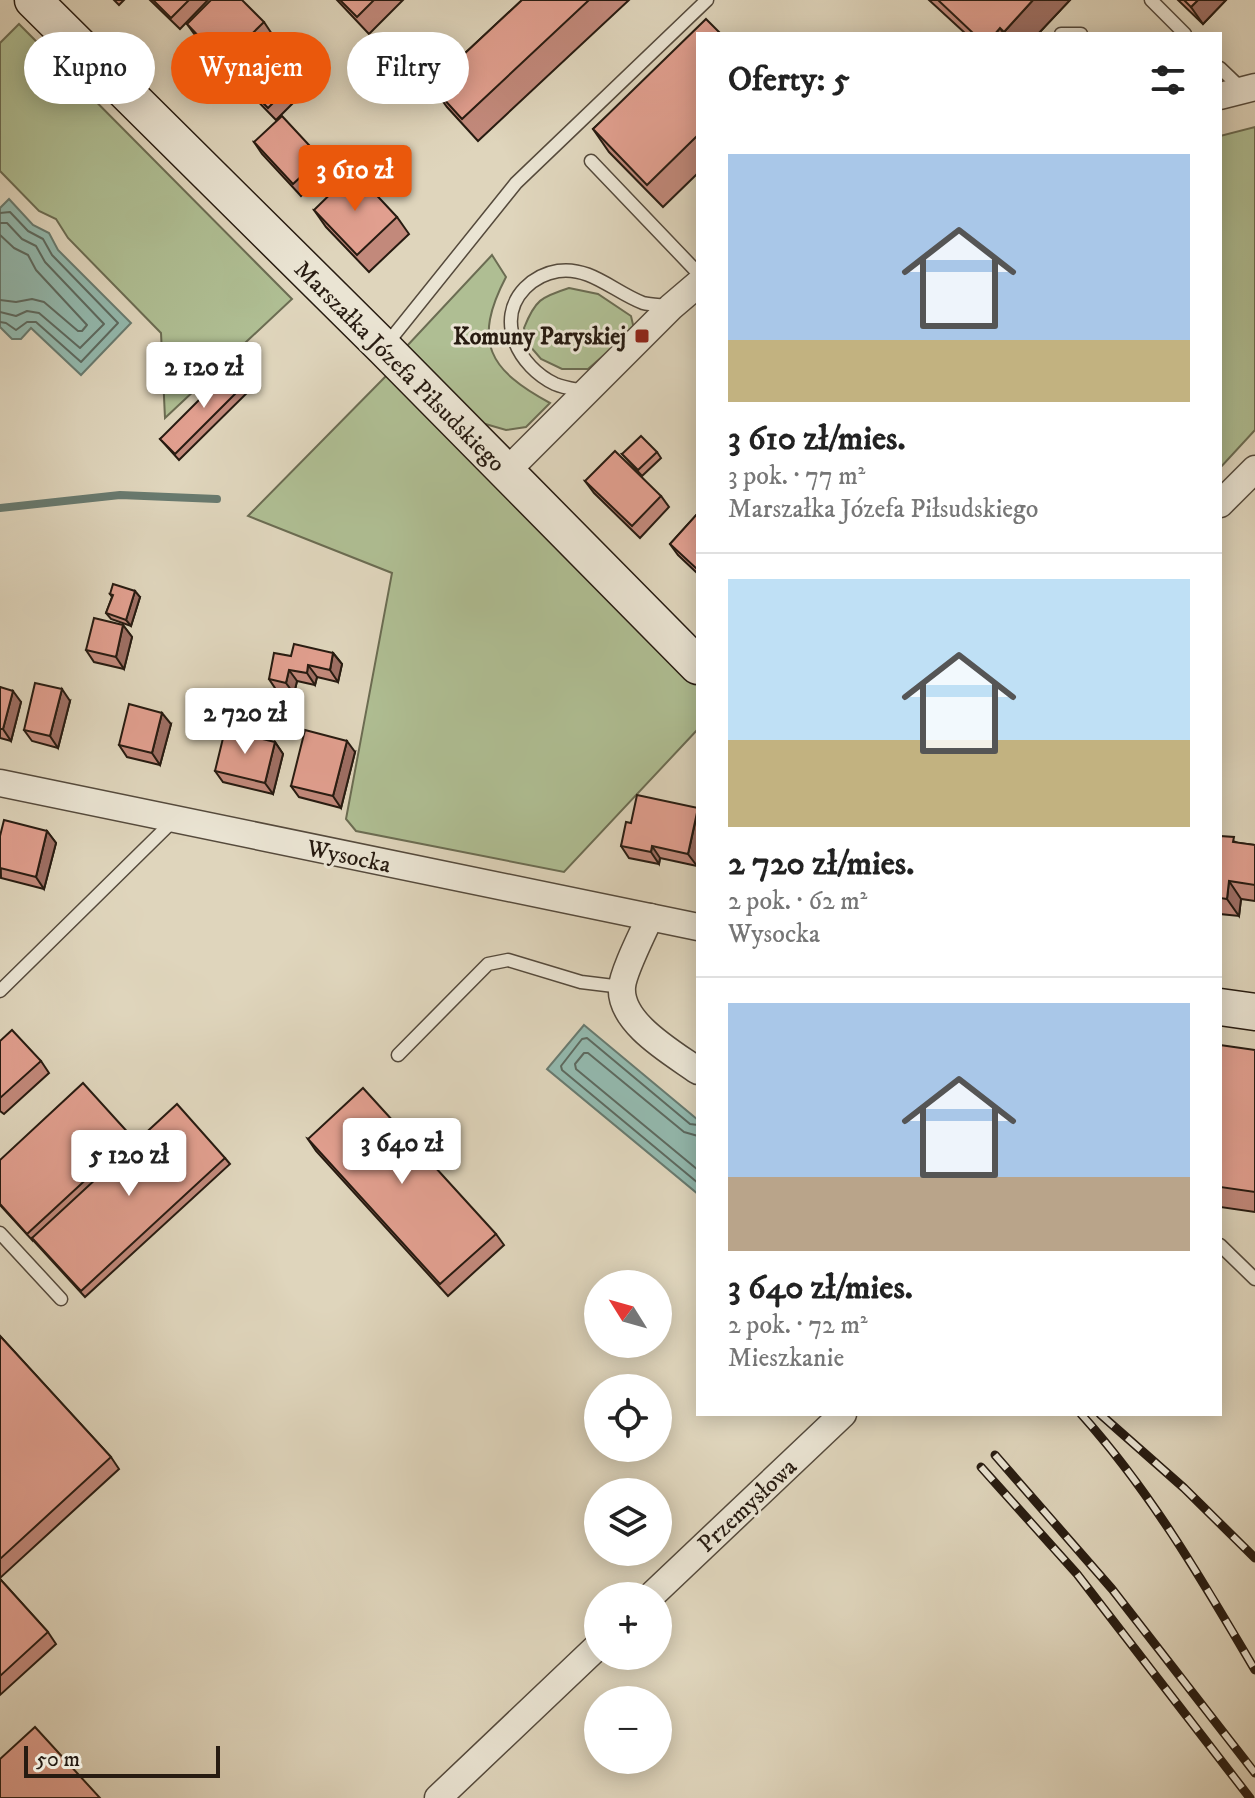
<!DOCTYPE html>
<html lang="pl">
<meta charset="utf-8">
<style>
body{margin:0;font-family:"IM FELL DW Pica",serif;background:#f6f6f6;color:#222;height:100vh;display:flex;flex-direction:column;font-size:30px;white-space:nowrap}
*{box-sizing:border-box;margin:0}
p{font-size:26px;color:#767676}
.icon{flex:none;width:44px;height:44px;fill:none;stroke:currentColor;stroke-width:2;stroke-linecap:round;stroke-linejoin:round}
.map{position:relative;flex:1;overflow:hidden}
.panel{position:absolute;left:696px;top:32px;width:526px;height:1384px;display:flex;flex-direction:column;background:#fff;border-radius:0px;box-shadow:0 4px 20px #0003}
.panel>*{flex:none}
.banner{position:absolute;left:24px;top:32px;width:552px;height:72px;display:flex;gap:16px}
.needle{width:52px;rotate:307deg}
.fabs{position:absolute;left:584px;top:1270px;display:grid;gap:16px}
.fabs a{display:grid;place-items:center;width:88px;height:88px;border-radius:50%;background:#fff;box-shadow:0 4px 20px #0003;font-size:40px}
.scale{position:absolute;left:24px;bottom:20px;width:196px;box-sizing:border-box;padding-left:8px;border:4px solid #271b11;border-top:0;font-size:22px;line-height:28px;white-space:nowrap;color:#271b11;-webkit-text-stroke:6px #eae4d3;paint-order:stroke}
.price{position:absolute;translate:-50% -68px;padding:0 18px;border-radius:8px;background:#fff;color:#222;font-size:26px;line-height:52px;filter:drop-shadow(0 2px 4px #0008)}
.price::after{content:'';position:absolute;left:50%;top:48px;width:24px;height:18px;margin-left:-12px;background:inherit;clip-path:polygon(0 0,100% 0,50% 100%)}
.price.on{background:#ea580c;color:#fff}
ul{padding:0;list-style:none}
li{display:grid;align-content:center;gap:16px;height:424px;padding:0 32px}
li+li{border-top:2px solid #e0e0e0}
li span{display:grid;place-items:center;height:248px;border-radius:0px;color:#555}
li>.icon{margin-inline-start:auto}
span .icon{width:144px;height:144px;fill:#fffc;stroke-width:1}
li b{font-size:34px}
h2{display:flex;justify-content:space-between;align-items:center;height:96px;padding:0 32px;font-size:34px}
.tag{padding:0 28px;border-radius:36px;background:#fff;box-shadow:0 4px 20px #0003;font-size:28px;line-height:72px}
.tag.on{background:#ea580c;color:#fff}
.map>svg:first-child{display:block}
.green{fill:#afbe93;stroke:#6b6c52;stroke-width:2}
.water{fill:#93b9ae;stroke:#687a6f;stroke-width:2}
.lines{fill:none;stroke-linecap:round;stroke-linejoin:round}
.shore{stroke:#5d6a60;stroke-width:2}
.stream{stroke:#687a6f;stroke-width:8}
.lane-casing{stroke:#554a3c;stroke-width:15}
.street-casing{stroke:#554a3c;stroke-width:29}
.secondary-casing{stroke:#271b11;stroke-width:39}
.lane{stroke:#eae4d3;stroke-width:12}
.street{stroke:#eae4d3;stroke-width:26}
.secondary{stroke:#eae4d3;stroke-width:36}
.rail-casing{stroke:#271b11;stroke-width:9}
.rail{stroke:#eae4d3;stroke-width:6;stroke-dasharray:18;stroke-linecap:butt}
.wall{fill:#c2897b;stroke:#271b11;stroke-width:2}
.shaded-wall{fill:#9e6f64;stroke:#271b11;stroke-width:2}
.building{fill:#e19f8f;stroke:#271b11;stroke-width:2}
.poi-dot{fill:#8f2418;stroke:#eae4d3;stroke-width:3}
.labels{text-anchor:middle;stroke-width:6;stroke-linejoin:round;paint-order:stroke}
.poi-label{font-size:24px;font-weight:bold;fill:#271b11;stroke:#eae4d3;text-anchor:end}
.street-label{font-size:24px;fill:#271b11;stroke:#eae4d3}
</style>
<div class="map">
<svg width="1255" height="1798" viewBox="0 0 1255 1798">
<rect width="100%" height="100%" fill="#dfd5bc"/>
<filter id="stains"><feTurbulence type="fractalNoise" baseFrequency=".0025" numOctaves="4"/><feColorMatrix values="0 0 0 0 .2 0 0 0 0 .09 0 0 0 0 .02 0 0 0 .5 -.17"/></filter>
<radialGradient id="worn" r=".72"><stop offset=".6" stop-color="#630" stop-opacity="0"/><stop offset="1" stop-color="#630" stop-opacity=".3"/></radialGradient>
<!-- green -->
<g class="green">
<path d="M19,24L292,299L165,418L161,333L68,238L56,219L39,211L0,171V43Z"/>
<path d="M1255,127V430L1220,468V136Z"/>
<path d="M492,255L506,277C472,342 489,370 550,403L526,427L506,430L482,423L406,347Z"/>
<path d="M569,288L598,294L631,316L634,329L588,369H562L541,359L529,345L524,328C535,300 541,297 569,288Z"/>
<path d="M388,374L698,686V729L564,872L356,831L346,819L392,573L248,516Z"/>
</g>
<!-- water -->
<g class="water">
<path d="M9,199L33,225L49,233L58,250L131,323L81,375L31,328L21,339H12L0,327V208Z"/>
<path d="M584,1025L698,1120V1194L547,1069Z"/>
</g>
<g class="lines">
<!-- shore -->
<g class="shore">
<path d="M0,213L10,212L28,231L43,239L52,255L118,323L81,362L36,322H27L16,330L6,323L0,322"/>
<path d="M0,223H7L22,239L36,246L45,262L104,324L80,348L39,313L27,311L16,316L0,312"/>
<path d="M0,235L14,248L28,255L36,270L87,325L82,331H78L44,302L32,299L16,302L0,300"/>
<path d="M698,1125L690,1124L587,1038L582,1039L561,1066L562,1070L698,1183"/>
<path d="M698,1136L684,1132L588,1053H584L575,1064L576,1069L698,1170"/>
</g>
<!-- stream -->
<path class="stream" d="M0,508L120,495L217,499"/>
<defs>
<g id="lane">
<path d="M1151,0L1185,34"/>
<path d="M1061,34H1081"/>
<path d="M1220,68L1243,90"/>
<path d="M591,161L698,273"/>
<path d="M386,345L516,183L707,0"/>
<path d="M585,391C575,389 564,388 555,384C519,367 494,320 525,288C534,279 545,273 558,271C590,266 614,292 643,303C651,305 660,305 668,306"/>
<path d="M0,991L174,820"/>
<path d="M398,1055L488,964L508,960L581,982L622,987"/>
<path d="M0,1233L61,1299"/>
<path d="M1220,1245L1255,1279"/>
</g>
<g id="street">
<path d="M1220,96L1255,87"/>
<path d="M505,473L671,307L698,284"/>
<path d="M1220,504L1255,469"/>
<path d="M0,783L698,927"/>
<path d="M650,917C643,933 623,972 622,987C619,1023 673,1053 698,1071"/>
<path d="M651,1596L843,1414"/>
<path d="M438,1798L598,1646"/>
</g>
<g id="secondary">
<path d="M33,0L384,348L698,666"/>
<path d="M1220,1007L1255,1012"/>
</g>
</defs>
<!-- lane casing -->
<use href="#lane" class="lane-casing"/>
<!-- street casing -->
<use href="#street" class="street-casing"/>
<!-- secondary casing -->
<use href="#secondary" class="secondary-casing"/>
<!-- lane -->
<use href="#lane" class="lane"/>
<!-- street -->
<use href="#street" class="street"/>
<!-- secondary -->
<use href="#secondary" class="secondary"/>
<defs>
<g id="rail">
<path d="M1081,1414C1151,1492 1202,1580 1255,1670"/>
<path d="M1100,1414L1184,1488L1255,1558"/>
<path d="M995,1455L1112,1589L1255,1773"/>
<path d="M981,1467L1077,1574L1250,1798"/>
</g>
</defs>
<!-- rail casing -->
<use href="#rail" class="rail-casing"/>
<!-- rail -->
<use href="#rail" class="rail"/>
</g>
<!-- wall -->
<g class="wall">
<path d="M114,0H124L119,5Z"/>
<path d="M150,0H208L180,29Z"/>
<path d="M337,0H403L369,34Z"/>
<path d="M522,0H629L478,141L447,107L431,85Z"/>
<path d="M929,0H1070L1038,34H966Z"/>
<path d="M1178,0H1226L1203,24Z"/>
<path d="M264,22L272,34L231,73L195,35L187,24Z"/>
<path d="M698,34V173L663,207L609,152L593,129Z"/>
<path d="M235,74L298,78L306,90L276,120L243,86Z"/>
<path d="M254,142L321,158L329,170L301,196L262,154Z"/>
<path d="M314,210L397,217L409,234L369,272L326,227Z"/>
<path d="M248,381L253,387L179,460L160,439Z"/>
<path d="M657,452L661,458L642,476L622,454Z"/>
<path d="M585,481L661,496L669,507L640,538L594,493Z"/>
<path d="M698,513V574L678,555L670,544Z"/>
<path d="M110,594L140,597L131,626L111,619L106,613L112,597Z"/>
<path d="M123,625L132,637L124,669L94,662L86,650Z"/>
<path d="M333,653L342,664L338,682L317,677L315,685L297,681L294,694L277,691L269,679L291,656Z"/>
<path d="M0,687L21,702L11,741L0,738Z"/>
<path d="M70,701L58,748L32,741L24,730Z"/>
<path d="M171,724L160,765L127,757L119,745Z"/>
<path d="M275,742L283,754L273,794L223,782L215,771Z"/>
<path d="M355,752L341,808L299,797L291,786Z"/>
<path d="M698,808L697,866L660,858L659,864L629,858L621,846L631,823Z"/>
<path d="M47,831L56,843L44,889L1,878L0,836Z"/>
<path d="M1220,836L1238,843L1255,845V901L1241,899L1239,916L1220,914Z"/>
<path d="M0,1041L41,1061L49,1073L4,1114L0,1111Z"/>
<path d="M1255,1050V1212L1220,1207V1187Z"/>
<path d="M132,1137L136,1142L225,1158L230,1164L85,1297L32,1239V1240L0,1205V1160Z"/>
<path d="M308,1139L496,1234L504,1245L448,1296L316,1151Z"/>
<path d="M0,1336L111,1457L119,1469L0,1578Z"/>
<path d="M0,1579L48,1632L56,1644L0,1695Z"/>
</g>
<!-- shaded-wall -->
<g class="shaded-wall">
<path d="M1033,0H1070L1038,34H1006L1004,32Z"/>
<path d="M1198,0H1226L1203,24L1191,7Z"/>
<path d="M1000,28L1004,34H995Z"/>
<path d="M135,591L140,597L131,626L126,620Z"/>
<path d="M123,625L132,637L124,669L116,657Z"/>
<path d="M333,653L342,664L338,682L330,670Z"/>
<path d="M308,665L317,677L315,685L307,673Z"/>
<path d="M289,670L297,681L294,694L286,683Z"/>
<path d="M62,689L70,701L58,748L50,736Z"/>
<path d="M13,691L21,702L11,741L3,729Z"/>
<path d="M162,713L171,724L160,765L152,753Z"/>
<path d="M347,741L355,752L341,808L333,796Z"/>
<path d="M275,742L283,754L273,794L265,783Z"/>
<path d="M698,810V859L697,866L688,854Z"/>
<path d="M47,831L56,843L44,889L36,877Z"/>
<path d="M652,846L660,858L659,864L651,852Z"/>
<path d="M1229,881L1241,899L1239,916L1227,899Z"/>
</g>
<!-- building -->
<g class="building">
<path d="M153,0H189L171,18Z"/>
<path d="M211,0H242L264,22L223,62L187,24Z"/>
<path d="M340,0H374L357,17Z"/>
<path d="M522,0H589L462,119L431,85Z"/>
<path d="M938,0H1033L1004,32L1000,28L995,34H974Z"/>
<path d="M1184,0H1198L1191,7Z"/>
<path d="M706,19L721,34H698V135L647,185L593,129Z"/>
<path d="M265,44L298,78L268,108L235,74Z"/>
<path d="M282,116L321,158L293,184L254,142Z"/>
<path d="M354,171L397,217L357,255L314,210Z"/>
<path d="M233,366L248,381L175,454L160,439Z"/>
<path d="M641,436L657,452L638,470L622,454Z"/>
<path d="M615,451L661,496L632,526L585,481Z"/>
<path d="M698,513V570L670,544Z"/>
<path d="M113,584L135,591L126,620L106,613L113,595L110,594Z"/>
<path d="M94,618L123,625L116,657L86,650Z"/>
<path d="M294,644L333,653L330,670L308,665L307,673L289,670L286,683L269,679L274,653L291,656Z"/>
<path d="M35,683L62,689L50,736L24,730Z"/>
<path d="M0,687L13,691L3,729H0Z"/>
<path d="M129,704L162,713L152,753L119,745Z"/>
<path d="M225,730L275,742L265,783L215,771Z"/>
<path d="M305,730L347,741L333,796L291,786Z"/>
<path d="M637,795L698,808L688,854L652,846L651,852L621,846L626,822L631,823Z"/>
<path d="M4,820L47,831L36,877L0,868V836Z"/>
<path d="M1220,836L1234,837L1233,842L1255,845V885L1229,881L1227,899L1220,898Z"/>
<path d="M12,1030L41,1061L0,1098V1041Z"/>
<path d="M1220,1045L1255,1050V1192L1220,1187Z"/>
<path d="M83,1083L132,1137L27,1234L0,1204V1160Z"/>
<path d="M363,1088L496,1234L440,1284L308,1139Z"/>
<path d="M177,1104L225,1158L81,1291L32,1238Z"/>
<path d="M0,1336L111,1457L0,1559Z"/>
<path d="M0,1579L48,1632L0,1676Z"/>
<path d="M35,1727L100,1798H0V1759Z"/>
</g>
<!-- markers -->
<rect class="poi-dot" x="634" y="328" width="16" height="16" rx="4"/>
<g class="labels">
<!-- poi labels -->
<g class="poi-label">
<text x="626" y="344">Komuny Paryskiej</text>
</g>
<!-- street labels -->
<g class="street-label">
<text transform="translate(400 366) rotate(45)" y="8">Marszałka Józefa Piłsudskiego</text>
<text transform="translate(349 856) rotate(12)" y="8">Wysocka</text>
<text transform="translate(747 1505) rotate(-43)" y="8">Przemysłowa</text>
</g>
</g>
<rect width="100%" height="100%" filter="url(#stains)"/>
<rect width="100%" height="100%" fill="url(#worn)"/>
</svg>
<div class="fabs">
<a><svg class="needle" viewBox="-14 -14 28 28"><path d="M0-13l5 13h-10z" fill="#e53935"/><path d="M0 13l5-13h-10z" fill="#767676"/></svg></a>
<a><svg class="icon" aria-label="locate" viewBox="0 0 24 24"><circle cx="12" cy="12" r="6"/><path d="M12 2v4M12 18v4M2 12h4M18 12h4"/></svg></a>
<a><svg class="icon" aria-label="layers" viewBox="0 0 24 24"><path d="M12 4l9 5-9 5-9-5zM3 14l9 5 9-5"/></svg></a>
<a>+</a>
<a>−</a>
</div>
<div class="scale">50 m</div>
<b class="price on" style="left:355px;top:213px">3 610 zł</b>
<b class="price" style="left:204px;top:410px">2 120 zł</b>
<b class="price" style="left:245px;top:756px">2 720 zł</b>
<b class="price" style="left:402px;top:1186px">3 640 zł</b>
<b class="price" style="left:129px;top:1198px">5 120 zł</b>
<div class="banner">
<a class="tag">Kupno</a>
<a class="tag on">Wynajem</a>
<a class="tag">Filtry</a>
</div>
<section class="panel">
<h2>Oferty: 5<svg class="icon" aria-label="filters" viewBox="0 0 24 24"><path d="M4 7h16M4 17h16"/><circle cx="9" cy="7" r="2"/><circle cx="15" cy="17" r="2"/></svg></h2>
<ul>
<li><span style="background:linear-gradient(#a9c7e8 75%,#c2b280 0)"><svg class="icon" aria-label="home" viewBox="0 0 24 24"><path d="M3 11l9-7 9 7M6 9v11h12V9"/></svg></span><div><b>3 610 zł/mies.</b><p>3 pok. · 77 m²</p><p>Marszałka Józefa Piłsudskiego</p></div></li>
<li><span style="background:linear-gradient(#bfe0f5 65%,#c2b280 0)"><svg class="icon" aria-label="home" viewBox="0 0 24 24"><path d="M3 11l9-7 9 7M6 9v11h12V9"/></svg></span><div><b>2 720 zł/mies.</b><p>2 pok. · 62 m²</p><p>Wysocka</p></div></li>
<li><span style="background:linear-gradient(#a9c7e8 70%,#b9a48a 0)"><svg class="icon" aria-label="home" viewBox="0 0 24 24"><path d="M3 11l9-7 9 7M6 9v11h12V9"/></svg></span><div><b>3 640 zł/mies.</b><p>2 pok. · 72 m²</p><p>Mieszkanie</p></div></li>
</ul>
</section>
</div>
